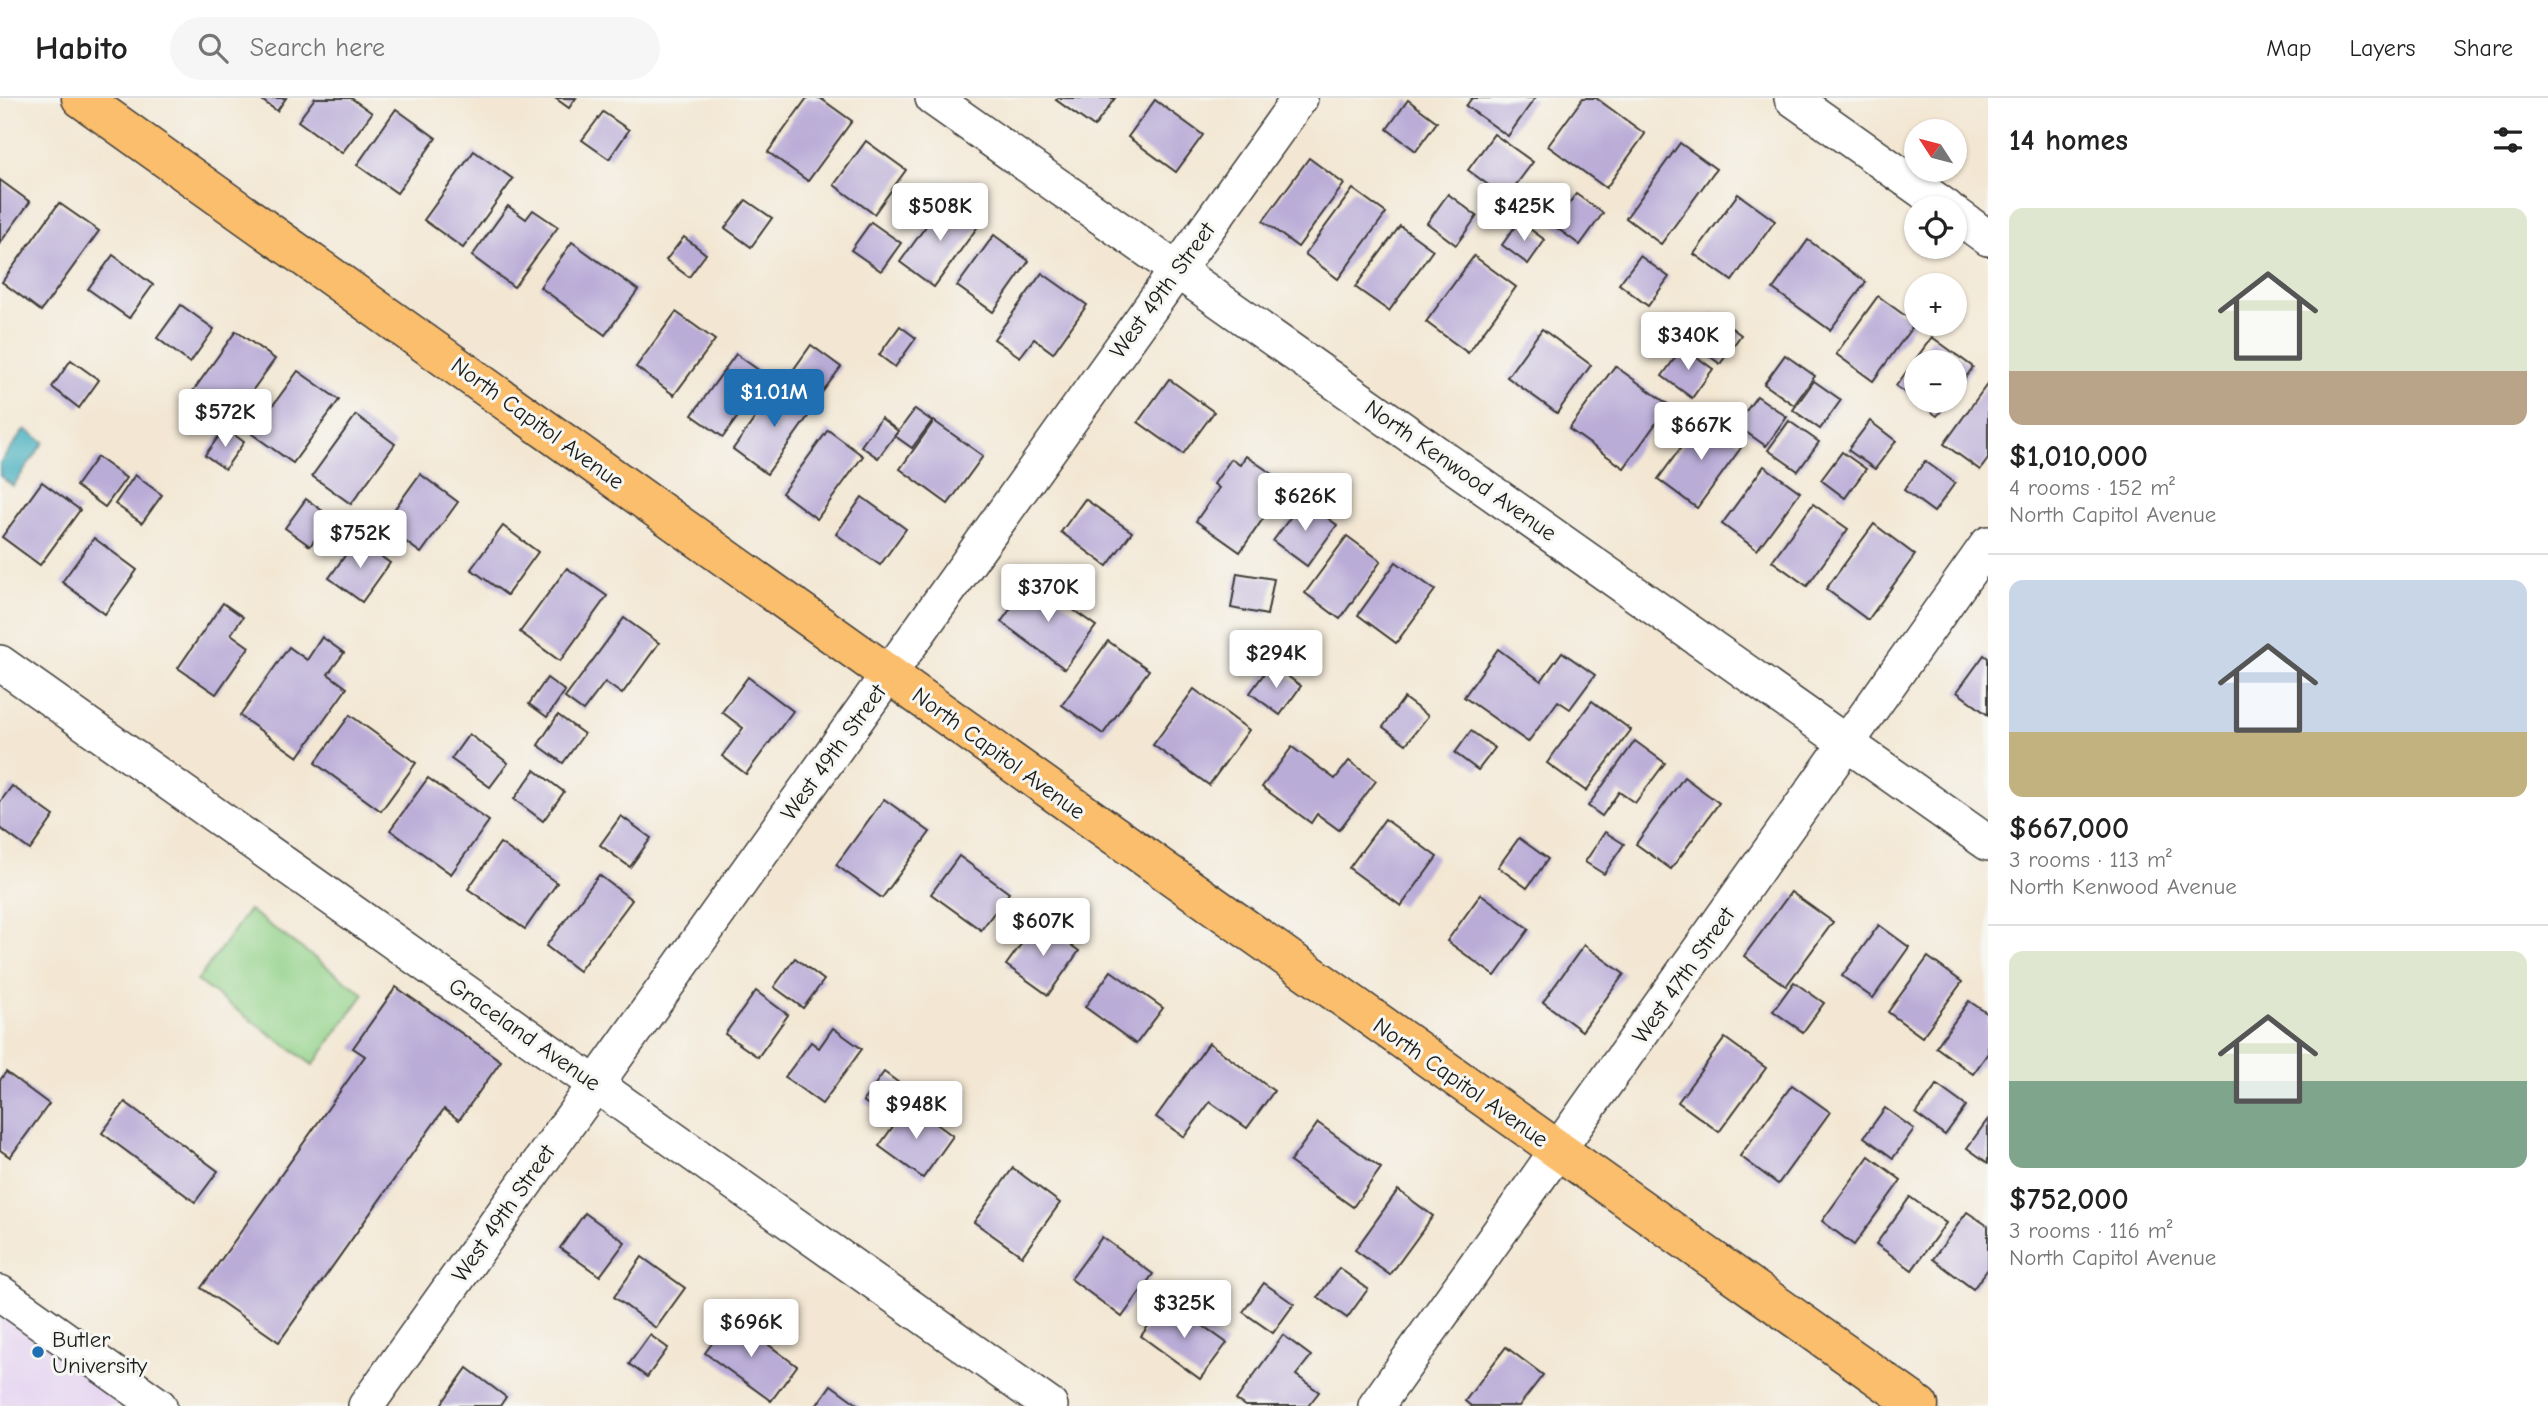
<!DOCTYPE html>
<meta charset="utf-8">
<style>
body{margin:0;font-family:"Comic Neue",sans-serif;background:#f6f6f6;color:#222;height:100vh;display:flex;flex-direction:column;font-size:26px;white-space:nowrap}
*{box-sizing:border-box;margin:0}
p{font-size:23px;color:#767676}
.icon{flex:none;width:38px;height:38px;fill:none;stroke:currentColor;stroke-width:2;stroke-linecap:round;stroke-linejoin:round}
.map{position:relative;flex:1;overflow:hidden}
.drawer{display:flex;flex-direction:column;background:#fff;width:560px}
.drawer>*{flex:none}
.needle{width:46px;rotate:306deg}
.tools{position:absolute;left:1904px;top:21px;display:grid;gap:14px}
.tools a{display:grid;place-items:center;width:63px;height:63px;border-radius:50%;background:#fff;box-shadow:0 2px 5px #0004;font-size:35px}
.price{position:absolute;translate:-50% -60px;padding:0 16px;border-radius:7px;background:#fff;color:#222;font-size:23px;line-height:46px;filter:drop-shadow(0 2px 4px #0008)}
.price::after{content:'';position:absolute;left:50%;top:42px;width:21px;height:16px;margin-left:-10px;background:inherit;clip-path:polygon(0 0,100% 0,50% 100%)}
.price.selected{background:#1f6fb2;color:#fff}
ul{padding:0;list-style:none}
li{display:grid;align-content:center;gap:14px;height:371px;padding:0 21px}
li+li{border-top:2px solid #e0e0e0}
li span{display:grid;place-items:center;height:217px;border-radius:14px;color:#555}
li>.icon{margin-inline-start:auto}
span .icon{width:126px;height:126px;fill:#fffc;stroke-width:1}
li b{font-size:30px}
h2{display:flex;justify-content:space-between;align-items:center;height:84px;padding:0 21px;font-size:30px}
header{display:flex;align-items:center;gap:42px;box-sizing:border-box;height:98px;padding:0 35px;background:#fff;border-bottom:2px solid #e0e0e0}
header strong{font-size:33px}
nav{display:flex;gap:38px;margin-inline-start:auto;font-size:24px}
.search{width:490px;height:63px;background:#f6f6f6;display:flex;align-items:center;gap:18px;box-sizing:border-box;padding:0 24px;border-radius:38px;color:#767676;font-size:26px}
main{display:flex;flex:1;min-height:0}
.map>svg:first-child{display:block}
.built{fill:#e5d3f1}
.green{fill:#93d289;stroke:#587752;stroke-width:2}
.water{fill:#3fadbd;stroke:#2e646c;stroke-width:2}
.building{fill:#b9acd7}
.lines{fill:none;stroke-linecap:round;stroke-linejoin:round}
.minor-casing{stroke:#3c3a37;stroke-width:38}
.major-casing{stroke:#3c3a37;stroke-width:41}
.minor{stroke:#fff;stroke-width:35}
.major{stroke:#fabe6d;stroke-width:38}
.poi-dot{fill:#1f6fb2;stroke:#f6f6f2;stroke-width:2.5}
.labels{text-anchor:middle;stroke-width:6;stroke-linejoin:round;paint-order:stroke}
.street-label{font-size:23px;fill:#1c1c1c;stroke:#f6f6f2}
.poi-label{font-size:23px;fill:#1c1c1c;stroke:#f6f6f2;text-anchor:start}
</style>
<header>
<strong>Habito</strong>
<div class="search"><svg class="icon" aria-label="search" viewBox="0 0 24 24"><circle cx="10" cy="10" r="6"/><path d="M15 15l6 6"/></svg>Search here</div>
<nav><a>Map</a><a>Layers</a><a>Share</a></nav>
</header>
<main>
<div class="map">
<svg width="1988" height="1308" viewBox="0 0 1988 1308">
<rect width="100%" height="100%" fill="#f6f6f2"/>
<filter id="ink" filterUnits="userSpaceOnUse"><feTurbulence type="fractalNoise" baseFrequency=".0143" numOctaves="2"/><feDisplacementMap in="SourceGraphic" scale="14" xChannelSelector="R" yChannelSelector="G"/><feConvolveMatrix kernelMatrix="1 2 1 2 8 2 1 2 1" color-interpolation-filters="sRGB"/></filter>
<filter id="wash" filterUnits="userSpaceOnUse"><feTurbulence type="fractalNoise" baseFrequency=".00686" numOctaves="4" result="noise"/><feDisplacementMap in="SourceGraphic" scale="28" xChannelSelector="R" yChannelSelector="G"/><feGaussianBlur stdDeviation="1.57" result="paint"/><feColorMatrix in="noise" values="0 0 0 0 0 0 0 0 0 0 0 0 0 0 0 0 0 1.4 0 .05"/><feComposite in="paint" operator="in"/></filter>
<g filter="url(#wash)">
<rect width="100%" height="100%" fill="#f3e7d3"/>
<!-- built -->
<path class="built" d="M0,1201L150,1308H0Z"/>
<!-- green -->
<path class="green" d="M249,812L364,896L313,967L197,883Z"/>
<!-- water -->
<path class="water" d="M25,331L44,344L13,388L0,378V365Z"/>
<g id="blocks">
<!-- building -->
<g class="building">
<path d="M259,0H286L277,13Z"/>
<path d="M315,0H351L372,15L342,55L298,23Z"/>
<path d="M555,0H576L569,10Z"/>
<path d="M807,0H820L852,23L808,83L768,54Z"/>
<path d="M1058,0H1115L1094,29L1056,2Z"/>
<path d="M1472,0H1535L1508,38L1466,8Z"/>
<path d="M1583,0H1596L1645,36L1606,90L1548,48Z"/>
<path d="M1155,2L1203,37L1176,74L1128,39Z"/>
<path d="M1408,2L1437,24L1416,53L1387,31Z"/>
<path d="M396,11L436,40L397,95L357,67Z"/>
<path d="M603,14L629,32L609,61L582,42Z"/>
<path d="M1494,36L1533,64L1506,100L1468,72Z"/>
<path d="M866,43L906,72L874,116L834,87Z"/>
<path d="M1680,45L1716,71L1661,146L1626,120Z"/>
<path d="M474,53L513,81L463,150L424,122Z"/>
<path d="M1309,60L1344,86L1298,149L1263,123Z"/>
<path d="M0,82L30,104L0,145Z"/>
<path d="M1353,91L1386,115L1338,181L1305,156Z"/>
<path d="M1448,96L1477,118L1456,147L1427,125Z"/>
<path d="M1576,96L1603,115L1580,147L1553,127Z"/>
<path d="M1738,96L1775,123L1732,183L1694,156Z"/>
<path d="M746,102L772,120L751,149L725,130Z"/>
<path d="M945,102L979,127L934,189L900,164Z"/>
<path d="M59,105L99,133L41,213L2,184Z"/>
<path d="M508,108L526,121L533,112L558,129L514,189L472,158Z"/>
<path d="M1519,123L1545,142L1528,166L1502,147Z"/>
<path d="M871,124L901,145L881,173L851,152Z"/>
<path d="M1400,128L1433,152L1389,213L1355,189Z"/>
<path d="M994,137L1029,163L993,214L957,188Z"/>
<path d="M684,139L706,156L689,179L666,162Z"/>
<path d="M1808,142L1866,184L1830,232L1773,191Z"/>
<path d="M572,144L638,192L605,237L540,189Z"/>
<path d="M113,157L153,187L129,220L88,191Z"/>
<path d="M1474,158L1516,189L1468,255L1426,224Z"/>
<path d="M1640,158L1669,179L1648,208L1619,186Z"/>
<path d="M1042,175L1087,207L1053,255L1034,241L1020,259L994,241Z"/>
<path d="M1878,198L1915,225L1873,283L1836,256Z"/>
<path d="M181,207L214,231L190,265L157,240Z"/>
<path d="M676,214L715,242L674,297L636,269Z"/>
<path d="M1712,215L1741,237L1720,266L1691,244Z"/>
<path d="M900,228L916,240L895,269L879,257Z"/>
<path d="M1542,231L1591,267L1557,315L1507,279Z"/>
<path d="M236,233L275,261L232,321L193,293Z"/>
<path d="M1932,239L1973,269L1955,294V264H1916V303H1949L1937,318L1896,288Z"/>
<path d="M811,247L841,269L820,297L791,275Z"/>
<path d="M1683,249L1713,271L1692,300L1662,278Z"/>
<path d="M736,256L767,278L723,339L692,317Z"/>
<path d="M1785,257L1815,278L1794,307L1764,286Z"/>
<path d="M71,262L99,282L79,310L52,289Z"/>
<path d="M1615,268L1669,307L1624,370L1569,331Z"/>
<path d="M298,273L339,302L293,365L252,336Z"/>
<path d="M1169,281L1214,314L1183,356L1138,324Z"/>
<path d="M1814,283L1841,302L1820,331L1793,312Z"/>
<path d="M780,285L814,310L767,376L733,351Z"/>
<path d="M1988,285V361L1980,372L1944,346Z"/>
<path d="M1757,298L1787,319L1766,348L1736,327Z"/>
<path d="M915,311L932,323L912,350L895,338Z"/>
<path d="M356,317L395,346L351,406L312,378Z"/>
<path d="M1704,318L1743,347L1697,410L1658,381Z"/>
<path d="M881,320L898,333L878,360L861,348Z"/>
<path d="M934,323L983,358L948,406L900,371Z"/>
<path d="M1789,323L1819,344L1798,373L1768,352Z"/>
<path d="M1870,323L1896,343L1875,371L1848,352Z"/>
<path d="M225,330L244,344L225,371L205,357Z"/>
<path d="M828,332L863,358L817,421L782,395Z"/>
<path d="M1842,354L1866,371L1845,400L1821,382Z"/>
<path d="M1246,358L1287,386L1240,454L1196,423L1219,390L1214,386L1231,361L1240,367Z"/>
<path d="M97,359L126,380L105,409L76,388Z"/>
<path d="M1925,363L1955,385L1934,414L1904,392Z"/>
<path d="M1764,368L1800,394L1757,452L1722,426Z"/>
<path d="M420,376L458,404L421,455L383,427Z"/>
<path d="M135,377L162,397L142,425L115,406Z"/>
<path d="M42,384L80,412L40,467L2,439Z"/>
<path d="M862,399L906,431L880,467L836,436Z"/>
<path d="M306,401L331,419L310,448L285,430Z"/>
<path d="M1085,401L1132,434L1107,468L1061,434Z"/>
<path d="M1303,402L1337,427L1307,468L1273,443Z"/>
<path d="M1813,406L1848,431L1807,488L1772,463Z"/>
<path d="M1874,426L1915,457L1868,522L1826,491Z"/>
<path d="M503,428L538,454L507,497L471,471Z"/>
<path d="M1347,438L1381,463L1340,521L1305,495Z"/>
<path d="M94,440L137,472L105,516L62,484Z"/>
<path d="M357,441L390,465L362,504L329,480Z"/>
<path d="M1396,464L1435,492L1396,545L1358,517Z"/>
<path d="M567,470L607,498L560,563L520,534Z"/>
<path d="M1237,475L1274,481L1267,517L1231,510Z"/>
<path d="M1031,482L1096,528L1065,571L1001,524Z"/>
<path d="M223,505L243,519L231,536L249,549L216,596L178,570Z"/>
<path d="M624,520L659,545L622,596L605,584L583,613L565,600Z"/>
<path d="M322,539L344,555L328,576L347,590L298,659L240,618L289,549L307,562Z"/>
<path d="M1108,543L1149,572L1103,636L1062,607Z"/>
<path d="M1498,551L1541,583L1562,554L1595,577L1570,611L1558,603L1528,644L1464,599Z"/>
<path d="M1984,557L1988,560V617L1957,594Z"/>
<path d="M1271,566L1301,588L1280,617L1250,595Z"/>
<path d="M748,579L793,613L746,676L722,658L743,630L722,614Z"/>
<path d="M547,580L565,593L547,619L529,606Z"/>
<path d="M1194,591L1249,632L1209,687L1153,647Z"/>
<path d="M1404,600L1428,618L1406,646L1383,629Z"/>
<path d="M1592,603L1631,632L1586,693L1547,665Z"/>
<path d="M350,617L416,665L381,713L315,665Z"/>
<path d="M558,617L584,636L563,665L538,647Z"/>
<path d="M1471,633L1495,650L1478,672L1455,655Z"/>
<path d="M469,636L508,665L490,689L451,661Z"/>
<path d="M1635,643L1665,665L1635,705L1619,694L1602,718L1588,708Z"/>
<path d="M1292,649L1335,681L1349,663L1376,683L1339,732L1317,716L1311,725L1262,689Z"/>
<path d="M535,672L564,694L543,723L514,701Z"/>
<path d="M1684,679L1719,705L1671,771L1636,746Z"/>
<path d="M428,680L489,723L451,776L390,732Z"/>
<path d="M12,688L54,718L30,752L0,730V704Z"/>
<path d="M884,701L930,734L882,800L836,767Z"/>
<path d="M621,718L651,740L630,769L600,747Z"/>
<path d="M1385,721L1437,759L1401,808L1349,770Z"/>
<path d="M1605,734L1624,746L1604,776L1585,764Z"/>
<path d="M1519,740L1548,761L1527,790L1498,769Z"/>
<path d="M500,745L557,785L525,831L468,791Z"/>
<path d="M959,758L1009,795L981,832L931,796Z"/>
<path d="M599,777L632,802L579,873L546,848Z"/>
<path d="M1791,794L1833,824L1786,888L1744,858Z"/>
<path d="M1481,796L1529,831L1495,878L1447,843Z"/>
<path d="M1038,823L1079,853L1048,897L1006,867Z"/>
<path d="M1879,827L1909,849L1873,900L1842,878Z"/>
<path d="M1584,847L1624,876L1582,933L1543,904Z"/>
<path d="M1928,859L1962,884L1922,939L1888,914Z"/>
<path d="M795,860L824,882L803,910L774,889Z"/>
<path d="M1111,873L1163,910L1136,946L1085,909Z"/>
<path d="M1794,884L1824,905L1803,934L1773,913Z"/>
<path d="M396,889L501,963L459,1022L444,1011L279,1244L201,1190L365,958L353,950Z"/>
<path d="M756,893L788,917L758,959L725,936Z"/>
<path d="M1969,903L1988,916V955L1973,976L1936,949Z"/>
<path d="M833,930L862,951L822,1006L785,979L811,944L819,950Z"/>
<path d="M1725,940L1766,970L1719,1034L1678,1004Z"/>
<path d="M1209,945L1274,993L1247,1030L1210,1004L1184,1039L1156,1019Z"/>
<path d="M6,974L49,1006L10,1059L0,1052V982Z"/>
<path d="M884,974L914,996L893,1024L863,1003Z"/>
<path d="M1792,987L1830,1014L1778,1086L1740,1058Z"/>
<path d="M1937,987L1966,1008L1945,1037L1916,1016Z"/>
<path d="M125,1004L218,1073L195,1104L102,1035Z"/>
<path d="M909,1006L953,1038L923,1080L879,1048Z"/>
<path d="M1885,1010L1914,1031L1893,1060L1864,1039Z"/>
<path d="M1988,1021V1065L1967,1050Z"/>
<path d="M1318,1025L1381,1070L1353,1109L1290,1064Z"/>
<path d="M1869,1058L1901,1082L1854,1147L1822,1123Z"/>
<path d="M1013,1070L1060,1105L1022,1158L974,1124Z"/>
<path d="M1398,1092L1433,1118L1390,1177L1355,1152Z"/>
<path d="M1910,1099L1946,1125L1912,1172L1876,1146Z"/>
<path d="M1967,1114L1988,1128V1171L1973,1191L1933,1161Z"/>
<path d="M585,1115L625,1144L600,1178L560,1150Z"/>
<path d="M1102,1139L1153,1176L1122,1219L1071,1181Z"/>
<path d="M642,1159L685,1190L656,1230L614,1199Z"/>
<path d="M1339,1170L1368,1191L1347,1220L1318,1199Z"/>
<path d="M1264,1185L1294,1206L1273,1235L1243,1214Z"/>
<path d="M1167,1202L1227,1245L1200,1281L1141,1238Z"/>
<path d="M731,1219L797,1268L771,1303L705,1255Z"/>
<path d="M650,1237L668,1250L647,1279L629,1266Z"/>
<path d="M1283,1237L1311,1258L1296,1277L1319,1294L1308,1308H1245L1236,1302Z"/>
<path d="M1506,1249L1543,1277L1519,1308H1471L1465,1303Z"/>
<path d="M467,1270L506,1299L500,1308H440Z"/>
<path d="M831,1287L860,1308H816Z"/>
</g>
</g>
</g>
<g filter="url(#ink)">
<use href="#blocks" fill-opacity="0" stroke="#3c3a37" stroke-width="2"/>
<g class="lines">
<defs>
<g id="minor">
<path d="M933,0L1988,745"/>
<path d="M1792,0L1947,110"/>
<path d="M1955,116L1988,140"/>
<path d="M0,565L1050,1308"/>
<path d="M0,1195L159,1308"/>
<path d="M366,1308L1300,0"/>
<path d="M1376,1308L1988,446"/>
</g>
<path id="major" d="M81,0L1069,705L1919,1308"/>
</defs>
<!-- minor casing -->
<use href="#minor" class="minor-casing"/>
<!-- major casing -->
<use href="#major" class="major-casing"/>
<!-- minor -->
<use href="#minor" class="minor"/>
<!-- major -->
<use href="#major" class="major"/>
</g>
</g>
<!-- markers -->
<circle class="poi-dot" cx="38" cy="1254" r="7"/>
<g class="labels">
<!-- street labels -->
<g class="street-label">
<text transform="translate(1162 192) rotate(-54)" y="8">West 49th Street</text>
<text transform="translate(538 325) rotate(36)" y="8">North Capitol Avenue</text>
<text transform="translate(1461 372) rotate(35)" y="8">North Kenwood Avenue</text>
<text transform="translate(833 654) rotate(-54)" y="8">West 49th Street</text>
<text transform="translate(999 655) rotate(36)" y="8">North Capitol Avenue</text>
<text transform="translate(1683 877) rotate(-55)" y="8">West 47th Street</text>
<text transform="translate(525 936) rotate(35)" y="8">Graceland Avenue</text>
<text transform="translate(1461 984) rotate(35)" y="8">North Capitol Avenue</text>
<text transform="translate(503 1115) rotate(-55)" y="8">West 49th Street</text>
</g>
<!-- poi labels -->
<g class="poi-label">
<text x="52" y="1249">Butler<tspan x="52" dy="26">University</tspan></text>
</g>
</g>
</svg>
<div class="tools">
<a><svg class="needle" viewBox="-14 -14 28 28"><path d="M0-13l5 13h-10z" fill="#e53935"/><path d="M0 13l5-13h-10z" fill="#767676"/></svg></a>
<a><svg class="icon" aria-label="locate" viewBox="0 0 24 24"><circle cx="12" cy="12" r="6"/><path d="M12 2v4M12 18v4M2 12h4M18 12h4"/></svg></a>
<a>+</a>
<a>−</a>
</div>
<b class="price" style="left:940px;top:145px">$508K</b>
<b class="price" style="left:1524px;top:145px">$425K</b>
<b class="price" style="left:1688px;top:274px">$340K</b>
<b class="price selected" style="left:774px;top:331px">$1.01M</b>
<b class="price" style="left:225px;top:351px">$572K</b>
<b class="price" style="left:1701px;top:364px">$667K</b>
<b class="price" style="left:1305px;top:435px">$626K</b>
<b class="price" style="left:360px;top:472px">$752K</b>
<b class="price" style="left:1048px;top:526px">$370K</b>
<b class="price" style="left:1276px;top:592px">$294K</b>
<b class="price" style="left:1043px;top:860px">$607K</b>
<b class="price" style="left:916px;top:1043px">$948K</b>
<b class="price" style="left:1184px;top:1242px">$325K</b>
<b class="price" style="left:751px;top:1261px">$696K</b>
</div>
<section class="drawer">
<h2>14 homes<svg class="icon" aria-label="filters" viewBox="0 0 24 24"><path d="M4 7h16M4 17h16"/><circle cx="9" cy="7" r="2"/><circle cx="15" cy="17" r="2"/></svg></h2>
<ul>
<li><span style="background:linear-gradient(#dfe7d0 75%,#b9a48a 0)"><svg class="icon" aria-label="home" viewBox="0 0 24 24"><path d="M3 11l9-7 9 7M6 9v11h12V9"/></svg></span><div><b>$1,010,000</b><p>4 rooms · 152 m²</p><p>North Capitol Avenue</p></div></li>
<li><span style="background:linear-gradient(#c9d6e8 70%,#c2b280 0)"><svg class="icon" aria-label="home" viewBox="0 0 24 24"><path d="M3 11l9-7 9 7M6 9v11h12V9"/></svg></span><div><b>$667,000</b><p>3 rooms · 113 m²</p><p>North Kenwood Avenue</p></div></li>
<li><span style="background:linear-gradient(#dfe7d0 60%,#7fa58c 0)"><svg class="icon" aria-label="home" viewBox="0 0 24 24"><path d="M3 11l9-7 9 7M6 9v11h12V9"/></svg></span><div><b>$752,000</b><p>3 rooms · 116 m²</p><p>North Capitol Avenue</p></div></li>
</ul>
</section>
</main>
